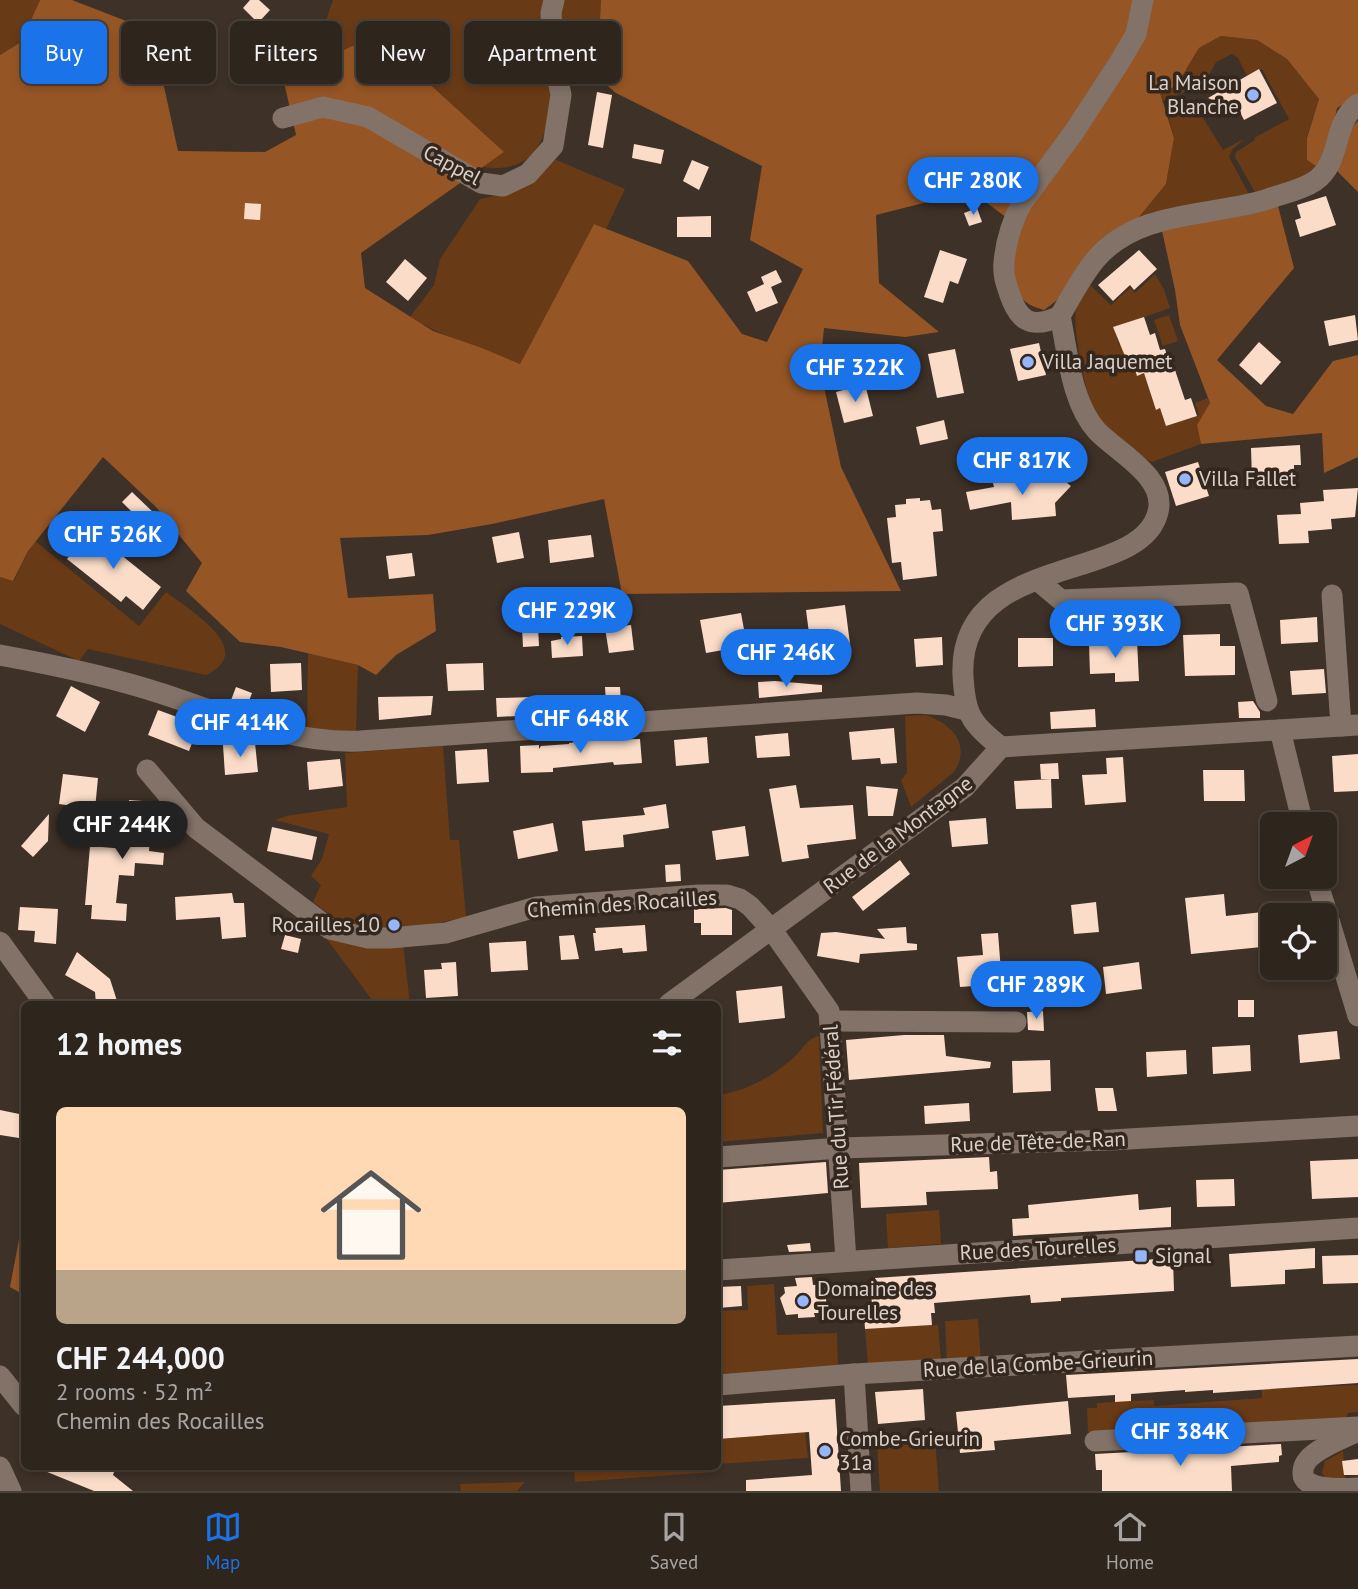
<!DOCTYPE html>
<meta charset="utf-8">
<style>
body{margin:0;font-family:"PT Sans",sans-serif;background:#362d26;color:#f1f3f6;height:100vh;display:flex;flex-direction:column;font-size:26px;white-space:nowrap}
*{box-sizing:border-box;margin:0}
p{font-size:23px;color:#a7a5a4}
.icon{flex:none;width:38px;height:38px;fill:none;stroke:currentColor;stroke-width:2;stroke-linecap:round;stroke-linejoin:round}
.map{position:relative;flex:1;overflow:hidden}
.sheet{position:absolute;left:21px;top:1001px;width:700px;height:469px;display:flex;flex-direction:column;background:#2e251d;border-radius:10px;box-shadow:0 4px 10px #0003,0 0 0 2px #49423b}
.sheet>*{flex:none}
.guide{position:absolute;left:21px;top:21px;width:700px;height:63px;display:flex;gap:14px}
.needle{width:46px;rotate:41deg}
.buttons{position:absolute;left:1260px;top:812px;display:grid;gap:14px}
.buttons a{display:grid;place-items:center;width:77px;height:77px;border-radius:10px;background:#2e251d;box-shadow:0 4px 10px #0003,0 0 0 2px #49423b;font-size:35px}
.price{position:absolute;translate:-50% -60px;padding:0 16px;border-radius:24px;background:#1a73e8;color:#fff;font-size:23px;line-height:46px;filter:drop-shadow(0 2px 4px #0008)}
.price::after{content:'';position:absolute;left:50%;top:42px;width:21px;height:16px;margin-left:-10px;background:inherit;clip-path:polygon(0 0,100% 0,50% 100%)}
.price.selected{background:#222;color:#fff}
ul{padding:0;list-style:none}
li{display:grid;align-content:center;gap:14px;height:371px;padding:0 35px}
li span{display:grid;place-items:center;height:217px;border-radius:10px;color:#555}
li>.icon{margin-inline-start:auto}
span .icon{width:126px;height:126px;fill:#fffc;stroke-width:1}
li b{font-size:30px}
h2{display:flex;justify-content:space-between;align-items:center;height:84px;padding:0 35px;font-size:30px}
.tag{padding:0 24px;border-radius:10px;background:#2e251d;box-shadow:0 4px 10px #0003,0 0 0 2px #49423b;font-size:24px;line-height:63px}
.tag.selected{background:#1a73e8;color:#fff}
.tabs{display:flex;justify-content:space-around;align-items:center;height:98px;border-top:2px solid #49423b;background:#2e251d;font-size:19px;color:#a7a5a4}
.tabs a{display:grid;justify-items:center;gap:4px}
.tabs .selected{color:#1a73e8}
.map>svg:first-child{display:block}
.green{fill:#693a16}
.forest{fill:#965524}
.building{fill:#fadcc8}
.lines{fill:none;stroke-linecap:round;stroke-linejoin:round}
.minor{stroke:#827268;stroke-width:21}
.poi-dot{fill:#95b6fd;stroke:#34271e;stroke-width:2.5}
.labels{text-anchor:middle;stroke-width:7;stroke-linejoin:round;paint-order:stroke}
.poi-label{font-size:21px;fill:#d9d0ca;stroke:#34271e;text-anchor:start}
.street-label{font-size:21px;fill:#d9d0ca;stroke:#34271e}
</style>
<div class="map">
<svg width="1358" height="1491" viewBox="0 0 1358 1491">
<rect width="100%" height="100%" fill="#3e3127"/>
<!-- green -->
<g class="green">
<path d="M0,0H40L21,42L0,55Z"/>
<path d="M333,0H545C549,55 574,181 483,167L504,152L422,77L361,42L311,65Z"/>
<path d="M561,0H601L597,77L567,84L558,28Z"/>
<path d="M1221,36L1257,40L1287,59L1319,99L1307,137V160L1320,169L1306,177L1256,194L1235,157L1236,152L1255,140L1254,138L1289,119L1262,69L1247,76L1238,58L1232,54L1216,62L1204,84L1163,101L1160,93L1176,86L1199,48Z"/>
<path d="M1191,102L1195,105L1223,150L1244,139L1232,150L1229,157L1250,196L1135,222L1166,184L1174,138L1167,112Z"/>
<path d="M554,159L625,189L606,229L594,224L520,364C484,349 444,338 410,317L434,285L440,259L480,199L513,192Z"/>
<path d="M1155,274L1164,289L1170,308L1114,328L1119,345L1122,344L1132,360L1137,375L1144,373L1156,409L1160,408L1166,426L1199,415L1195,403L1208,398L1210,404L1197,425L1201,444L1152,462L1147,460C1129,446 1109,433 1096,413C1086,399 1072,325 1076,308C1077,300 1086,292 1090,285L1111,305L1130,288L1135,293Z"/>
<path d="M1169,315L1178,341L1163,346L1154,320Z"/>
<path d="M35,541L139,626L166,592C188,609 259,650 206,675L88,649L79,661L0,624V577L14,581L28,551Z"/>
<path d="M308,653L358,665L356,731L328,732L307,727Z"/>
<path d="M925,715C951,723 972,744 954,772L911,807L901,780L907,773L905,716Z"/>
<path d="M443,746L450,840H459L466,917C434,924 382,936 351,925C337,920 325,911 313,902L321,885L311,876L322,859L329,834L275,820L286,816L347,807L345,753Z"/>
<path d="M324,935L403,944L410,1004H375Z"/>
<path d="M819,1036L823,1133L718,1142V1095C745,1091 770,1078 791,1060C801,1052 807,1038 819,1036Z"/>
<path d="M939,1210L941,1244L888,1248L886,1214Z"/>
<path d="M774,1284L777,1335L837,1333L838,1368L720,1375V1352H718V1311L748,1310L747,1286Z"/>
<path d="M978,1319L981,1363L947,1365L945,1321Z"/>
<path d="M938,1325L941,1362L868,1366L865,1329Z"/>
<path d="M1358,1385V1412L1348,1413L1346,1418L1088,1432L1087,1408H1097V1403L1154,1400V1406L1262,1398V1389Z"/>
<path d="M805,1432L808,1458L718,1464V1439Z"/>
<path d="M935,1439L939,1491H880L877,1443Z"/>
<path d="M1343,1451L1345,1481L1327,1479L1322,1473L1325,1461Z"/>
<path d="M713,1466L714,1472L575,1482L574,1467Z"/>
<path d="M525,1482L517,1491H461L460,1484Z"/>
</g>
<!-- forest -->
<g class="forest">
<path d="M40,0H72L152,31L178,151L265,152L296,135L283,78L361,42L422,77L504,152L361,253L365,288L433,331L479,347L520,364L594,224L688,261L742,334L767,342L803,269L750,240L762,166L616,93L597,77L601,0H1358V95L1337,108L1326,159L1320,169L1307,160V138L1319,99L1287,59L1257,40L1221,36L1199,48L1176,86L1160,93L1174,138L1166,184L1135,222L1056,301L1044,310C1000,300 1015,260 1019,227L971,191L876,215L879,283L939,332L905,337L824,328L820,368L841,467L901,591L622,594L604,499L492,524L428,535L340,538L348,598L433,594L436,631L396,655L376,675L358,665L281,647L240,642L186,591L202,563L156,507L103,457L28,551L13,581L0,577V55L21,42Z"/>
<path d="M1358,121V192L1337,171L1351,128Z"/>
<path d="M1277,202L1294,268L1217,360L1266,406L1293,414L1333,361L1358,355V457L1324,473L1322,433L1201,444L1197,425L1210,403L1180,325L1175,290L1161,226Z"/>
<path d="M24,1213V1295L10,1287Z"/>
</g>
<!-- building -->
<g class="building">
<path d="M250,0H259L270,10L258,23L243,8Z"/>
<path d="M1259,69L1277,103L1244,120L1240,112L1208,98Z"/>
<path d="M597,92L612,95L603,148L588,145Z"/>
<path d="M634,144L664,150L661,164L632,158Z"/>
<path d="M692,160L709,167L699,190L683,181Z"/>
<path d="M1326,196L1336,225L1300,237L1295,220L1301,218L1297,205Z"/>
<path d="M245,203L261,204L260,220L244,219Z"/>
<path d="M977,208L982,222L969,226L964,213Z"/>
<path d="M711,216V237H677V217Z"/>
<path d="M940,250L967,259L958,284L950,281L943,303L924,297Z"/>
<path d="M1139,250L1157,269L1134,290L1130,285L1113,301L1098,285Z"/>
<path d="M405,259L427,278L408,301L386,282Z"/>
<path d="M776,270L782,282L771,287L778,303L756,312L747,292L764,284L761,277Z"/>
<path d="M1355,315L1358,340L1329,346L1324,321Z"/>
<path d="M1144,317L1150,335L1155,333L1160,350L1165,349L1170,365L1173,364L1185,400L1191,398L1197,416L1166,426L1160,408L1156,410L1144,373L1137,376L1132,360L1127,361L1113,327Z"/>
<path d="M1259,342L1281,362L1261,385L1239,365Z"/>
<path d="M1039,343L1046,375L1018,381L1010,349Z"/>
<path d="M955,349L964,393L937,398L928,354Z"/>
<path d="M865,384L873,416L844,423L836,392Z"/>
<path d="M944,420L948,439L920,445L916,427Z"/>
<path d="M1300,445L1301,465H1294V476L1252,479L1251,448Z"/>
<path d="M1198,462L1209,496L1176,506L1165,472Z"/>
<path d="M1059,477L1071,486L1055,503L1056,516L1012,520L1011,502L970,510L966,492L994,487L993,483Z"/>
<path d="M1358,488L1355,517L1331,519L1332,529L1308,531L1309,543L1279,544L1277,515L1301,514L1300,503L1324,501L1323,490Z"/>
<path d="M132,492L157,516L146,526L122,502Z"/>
<path d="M920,498V501L930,500L932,510L941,509L943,531L933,532L937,576L903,580L901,562L892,563L887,518L896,517L895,505L906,504V499Z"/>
<path d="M90,530L161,587L143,610L126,596L121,602L67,559Z"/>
<path d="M519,532L524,558L497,563L492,537Z"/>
<path d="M591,535L594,557L550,563L548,540Z"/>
<path d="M412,553L415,576L389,579L386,556Z"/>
<path d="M845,605L850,644L811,649L806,610Z"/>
<path d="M1142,610L1170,611V626L1142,625Z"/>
<path d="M741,613L747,646L706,653L700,620Z"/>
<path d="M1317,617L1318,642L1281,644L1280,620Z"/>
<path d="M631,625L634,650L609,653L605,628Z"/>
<path d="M538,626L539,646L523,647L522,627Z"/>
<path d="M1220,634V646H1235V675L1185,676L1183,635Z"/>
<path d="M582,636L583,656L552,658L551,641L561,639V637Z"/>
<path d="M942,637L943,665L916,667L914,639Z"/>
<path d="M1018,638H1053V666L1018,667Z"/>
<path d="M1137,641L1139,681L1115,682V673L1090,674L1089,643Z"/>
<path d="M301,663L302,690L271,692L270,664Z"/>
<path d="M483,663L484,690L448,691L446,664Z"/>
<path d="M1324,669L1326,693L1292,695L1290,671Z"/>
<path d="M775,681L822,685V692L759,698L758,682Z"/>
<path d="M71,686L100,702L85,732L56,716Z"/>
<path d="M236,687L252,693L246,709L230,703Z"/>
<path d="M605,687H620L621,704H606Z"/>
<path d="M433,696L431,715L379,720L378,697Z"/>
<path d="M537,697L538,715L497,717L496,698Z"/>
<path d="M1253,701L1260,712V718H1239L1238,702Z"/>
<path d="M1095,709L1096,727L1051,729L1050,712Z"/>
<path d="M158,710L199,725L189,751L148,735Z"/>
<path d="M894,728L897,763L881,764L880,758L852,760L849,732Z"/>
<path d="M788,733L790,756L757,758L755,736Z"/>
<path d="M707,737L709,763L676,766L674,740Z"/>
<path d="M640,739L642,763L614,765L613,762L553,768V772L521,773L520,746L539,745V749L541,746L569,744V743L590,740Z"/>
<path d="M255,743L258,772L225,775L223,745Z"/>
<path d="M487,749L489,782L457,784L455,751Z"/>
<path d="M1358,754V791L1334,792L1332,756Z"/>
<path d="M1123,757L1126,802L1085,805L1082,775L1107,774L1106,758Z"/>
<path d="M340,759L343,786L309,790L307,762Z"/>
<path d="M1058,763L1059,779H1041L1040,764Z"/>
<path d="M1203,770H1244L1245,801H1204Z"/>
<path d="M63,774L98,778L95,809L59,804Z"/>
<path d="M1051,779L1052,808L1016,809L1014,781Z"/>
<path d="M796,785L800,808L853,805L856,839L807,845L809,858L782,862L769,789Z"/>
<path d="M866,786L898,789L893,816H868Z"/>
<path d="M129,800L157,802L160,806L159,838L150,837L149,851L164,853L163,865L135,863L134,876L119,875L116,903L127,904L126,921L91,919L92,905H85L90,846L126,849Z"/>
<path d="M666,804L669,828L623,835L624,847L585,851L582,821L645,815L643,808Z"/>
<path d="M49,814L48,841L33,857L21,846Z"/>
<path d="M986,818L988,844L952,847L949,821Z"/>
<path d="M553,823L558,851L518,859L513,831Z"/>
<path d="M745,826L749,856L716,860L712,831Z"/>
<path d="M272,827L317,837L312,860L267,851Z"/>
<path d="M900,860L910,874L863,911L852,897Z"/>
<path d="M680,864L681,881L666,882L665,865Z"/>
<path d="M232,893L234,903H244L246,937L222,939L220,917L176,920L175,897Z"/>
<path d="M1224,894L1226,916L1272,911V946L1191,954L1185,898Z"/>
<path d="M1096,902L1099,932L1074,934L1071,905Z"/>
<path d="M20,907L58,909L56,944L34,942L35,931L18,930Z"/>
<path d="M726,908L732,910V935H701V923H694V909Z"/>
<path d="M645,925L647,951L623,953L622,948L595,951L593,933H596L595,928Z"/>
<path d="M906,927L907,943L917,944V950L860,954L859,963L817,956L821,933L836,932L885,939L877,929Z"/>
<path d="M998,933L1002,984L960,987L957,957L983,955L981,934Z"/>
<path d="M285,935L301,939L298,953L281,949Z"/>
<path d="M574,935L579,959L561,960L559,936Z"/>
<path d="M526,941L528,970L491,972L489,943Z"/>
<path d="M77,952L110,979L118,1004H96L95,992L65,975Z"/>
<path d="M456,962L458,996L426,998L424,970L442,969L441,963Z"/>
<path d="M1139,962L1142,989L1106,994L1103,967Z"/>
<path d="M782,986L785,1018L739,1023L736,991Z"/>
<rect x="1238" y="1000" width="16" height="17"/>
<path d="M1043,1011L1044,1031L1028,1030L1027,1012Z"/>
<path d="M1337,1031L1340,1059L1300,1063L1298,1035Z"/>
<path d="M904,1035H944L946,1056L991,1062L990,1068L849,1080L846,1040Z"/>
<path d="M1250,1045L1251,1071L1213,1074L1212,1047Z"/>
<path d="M1186,1050L1187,1074L1147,1077L1146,1052Z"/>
<path d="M1050,1060L1051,1091L1013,1093L1012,1061Z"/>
<path d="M1095,1088H1113L1117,1111H1098Z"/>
<path d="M969,1103L970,1121L925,1124L924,1106Z"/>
<path d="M0,1110L24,1115L19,1138L0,1135Z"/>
<path d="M989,1157L990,1172L997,1171L998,1189L926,1192L927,1205L861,1208L859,1163Z"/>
<path d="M1358,1159V1197L1312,1199L1310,1161Z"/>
<path d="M826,1162L828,1193L718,1203V1170Z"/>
<path d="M1234,1179L1235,1206L1197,1207L1196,1180Z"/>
<path d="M1138,1194L1139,1210L1171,1207V1227L1013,1236L1012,1219L1029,1218L1028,1205Z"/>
<path d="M810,1243L811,1251L789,1252L787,1245Z"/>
<path d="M1315,1248V1268L1285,1270V1284L1231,1287L1229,1254Z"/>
<path d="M1358,1255V1283L1323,1284L1322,1256Z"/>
<path d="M1173,1258L1174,1291L1061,1298V1301L1031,1303L1030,1295L934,1303L935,1313H931L932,1325L865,1329L864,1314H873L870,1284H875V1278Z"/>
<path d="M812,1277L813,1285L825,1284L827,1313H814L815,1317L798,1318V1314L786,1315L780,1298L785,1293L784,1287L797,1286L795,1278Z"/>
<path d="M741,1286L742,1306L718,1308V1287Z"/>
<path d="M1358,1359V1383L1213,1393V1390L1185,1392V1390L1131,1394V1401L1115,1402V1395L1068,1398L1066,1375Z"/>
<path d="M923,1389L925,1420L878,1424L875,1392Z"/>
<path d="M835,1399L841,1491H746V1480L812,1475L809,1432L718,1439V1406Z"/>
<path d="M1068,1401L1071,1434L994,1441L995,1450L960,1453L956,1412Z"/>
<path d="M1281,1444L1282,1455L1279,1456V1462L1231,1466L1232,1491H1102V1470H1096L1095,1454Z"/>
<path d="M1358,1459V1475H1344L1342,1461Z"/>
<path d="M116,1466L113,1475L133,1491H94L35,1467Z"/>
</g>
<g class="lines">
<!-- minor -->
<g class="minor">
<path d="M283,118L323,107L368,117L481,183L503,186L528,174L553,146L561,95L554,60L551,13L554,0"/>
<path d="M1060,316C1029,331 1017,319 1008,289C1005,281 1003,271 1004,262C1006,241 1012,221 1022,203L1074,132L1119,63L1136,34L1143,0"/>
<path d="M1037,580L1061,600L1238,593L1267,701"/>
<path d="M1332,595L1341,726"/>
<path d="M0,655C55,665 109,676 163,694C227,715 291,744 360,741L917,703L946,705L966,710"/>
<path d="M1280,730L1303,824"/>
<path d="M1001,747C971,724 965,714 963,676C957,550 1141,585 1158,512C1167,477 1117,452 1097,431C1071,402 1068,353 1060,316L1064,309C1073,293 1084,273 1096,259C1138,210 1208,217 1265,200C1281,194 1300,191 1315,181C1343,161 1331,124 1358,104"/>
<path d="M147,770L196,828L330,929L368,938H390L446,933L536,907L699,895H727L740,899L750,906L772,930L829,1011L846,1260"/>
<path d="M1316,877L1358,1016"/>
<path d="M0,942L45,1004"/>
<path d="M669,1004L965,787L1001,747L1358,725"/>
<path d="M830,1021L1016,1022"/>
<path d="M718,1157L840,1148L1111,1140L1358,1126"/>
<path d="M718,1270L1358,1228"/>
<path d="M854,1374L861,1491"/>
<path d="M0,1376L24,1406"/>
<path d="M718,1385L854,1374L1358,1346"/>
<path d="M1358,1431C1344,1438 1326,1444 1314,1454C1308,1458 1303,1465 1303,1472C1301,1491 1342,1489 1358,1488"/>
<path d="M1095,1441L1358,1427"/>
<path d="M0,1467L11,1491"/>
</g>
</g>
<!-- markers -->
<g class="poi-dot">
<circle cx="1253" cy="95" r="7"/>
<circle cx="1028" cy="362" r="7"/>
<circle cx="1185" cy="479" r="7"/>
<circle cx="394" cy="925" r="7"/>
<rect x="1134" y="1249" width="14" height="14" rx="3.5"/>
<circle cx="803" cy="1301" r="7"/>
<circle cx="825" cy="1451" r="7"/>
</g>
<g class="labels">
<!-- poi labels -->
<g class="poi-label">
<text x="1239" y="90" text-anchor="end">La Maison<tspan x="1239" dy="24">Blanche</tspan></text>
<text x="1042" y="369">Villa Jaquemet</text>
<text x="1199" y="486">Villa Fallet</text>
<text x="380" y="932" text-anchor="end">Rocailles 10</text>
<text x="1155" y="1263">Signal</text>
<text x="817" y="1296">Domaine des<tspan x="817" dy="24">Tourelles</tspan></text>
<text x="839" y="1446">Combe-Grieurin<tspan x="839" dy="24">31a</tspan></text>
</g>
<!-- street labels -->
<g class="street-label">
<text transform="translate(452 165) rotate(28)" y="7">Cappel</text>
<text transform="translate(898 835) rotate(-37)" y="7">Rue de la Montagne</text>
<text transform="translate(622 904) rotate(-4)" y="7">Chemin des Rocailles</text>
<text transform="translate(836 1107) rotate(-94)" y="7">Rue du Tir Fédéral</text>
<text transform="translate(1038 1142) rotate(-2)" y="7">Rue de Tête-de-Ran</text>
<text transform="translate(1038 1249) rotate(-3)" y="7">Rue des Tourelles</text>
<text transform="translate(1038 1364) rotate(-3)" y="7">Rue de la Combe-Grieurin</text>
</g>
</g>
</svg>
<div class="buttons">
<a><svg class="needle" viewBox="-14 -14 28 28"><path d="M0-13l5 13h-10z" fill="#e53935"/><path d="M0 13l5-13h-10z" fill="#a7a5a4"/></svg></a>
<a><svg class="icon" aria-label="locate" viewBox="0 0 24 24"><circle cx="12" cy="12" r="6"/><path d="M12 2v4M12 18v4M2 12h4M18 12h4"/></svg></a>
</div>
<b class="price" style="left:973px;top:217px">CHF 280K</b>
<b class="price" style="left:855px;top:404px">CHF 322K</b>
<b class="price" style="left:1022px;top:497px">CHF 817K</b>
<b class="price" style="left:113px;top:571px">CHF 526K</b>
<b class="price" style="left:567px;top:647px">CHF 229K</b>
<b class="price" style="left:1115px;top:660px">CHF 393K</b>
<b class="price" style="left:786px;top:689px">CHF 246K</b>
<b class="price" style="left:580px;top:755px">CHF 648K</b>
<b class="price" style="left:240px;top:759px">CHF 414K</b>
<b class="price selected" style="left:122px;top:861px">CHF 244K</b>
<b class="price" style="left:1036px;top:1021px">CHF 289K</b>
<b class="price" style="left:1180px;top:1468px">CHF 384K</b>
<div class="guide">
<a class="tag selected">Buy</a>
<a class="tag">Rent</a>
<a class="tag">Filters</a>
<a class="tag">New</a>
<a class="tag">Apartment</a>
</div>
<section class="sheet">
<h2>12 homes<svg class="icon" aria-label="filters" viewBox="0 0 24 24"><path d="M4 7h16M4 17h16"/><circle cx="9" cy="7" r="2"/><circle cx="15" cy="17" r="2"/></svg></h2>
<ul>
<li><span style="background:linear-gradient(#ffd9b3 75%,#b9a48a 0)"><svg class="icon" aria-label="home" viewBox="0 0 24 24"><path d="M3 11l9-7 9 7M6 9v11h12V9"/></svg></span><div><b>CHF 244,000</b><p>2 rooms · 52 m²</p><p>Chemin des Rocailles</p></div></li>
</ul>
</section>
</div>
<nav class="tabs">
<a class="selected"><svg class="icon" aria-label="map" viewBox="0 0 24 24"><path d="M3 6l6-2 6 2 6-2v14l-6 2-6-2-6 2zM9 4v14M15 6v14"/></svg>Map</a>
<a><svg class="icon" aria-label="saved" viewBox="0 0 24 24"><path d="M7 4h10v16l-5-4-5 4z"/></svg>Saved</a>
<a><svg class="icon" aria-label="home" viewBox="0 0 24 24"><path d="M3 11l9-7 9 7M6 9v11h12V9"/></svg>Home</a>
</nav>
